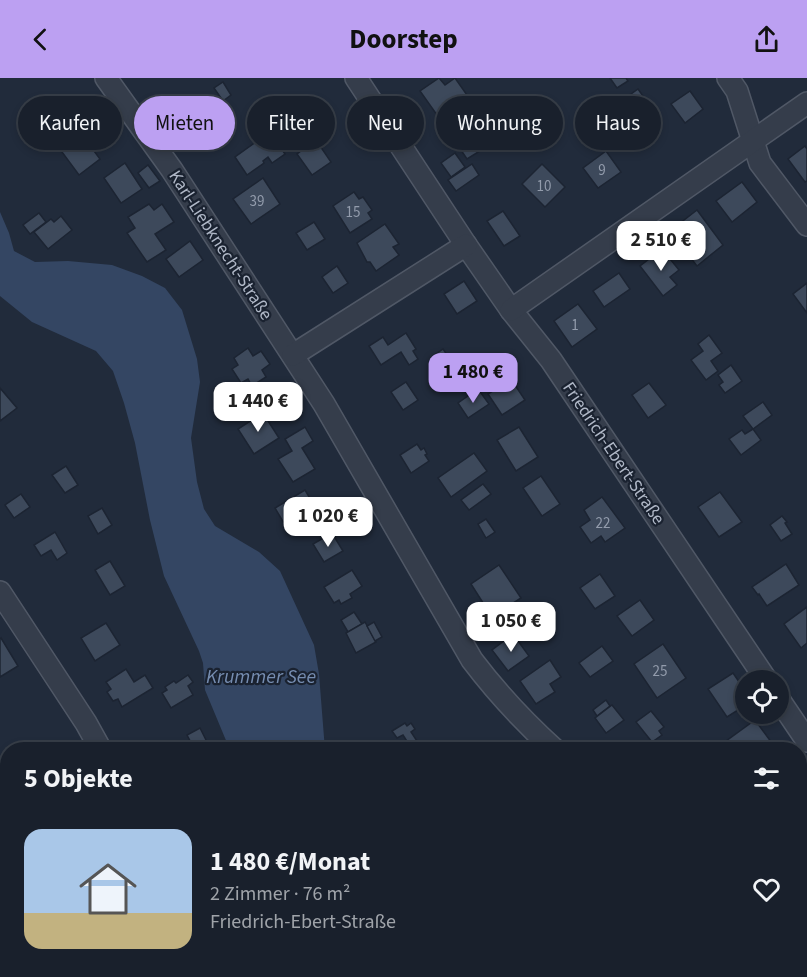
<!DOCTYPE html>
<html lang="de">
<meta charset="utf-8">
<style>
body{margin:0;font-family:"Source Sans 3",sans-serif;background:#262d38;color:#f1f3f6;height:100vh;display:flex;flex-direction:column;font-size:22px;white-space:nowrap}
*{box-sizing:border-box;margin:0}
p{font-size:20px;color:#9fa3a9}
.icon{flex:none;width:33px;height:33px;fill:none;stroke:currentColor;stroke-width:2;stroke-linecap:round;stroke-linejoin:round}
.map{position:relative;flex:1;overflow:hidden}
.side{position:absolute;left:0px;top:664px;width:807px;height:236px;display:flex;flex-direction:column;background:#19202c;border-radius:24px 24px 0 0;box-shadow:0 3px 9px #0003,0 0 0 2px #373e48}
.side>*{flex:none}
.guide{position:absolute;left:18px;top:18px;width:771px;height:54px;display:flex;gap:12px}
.fabs{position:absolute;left:735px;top:592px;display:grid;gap:12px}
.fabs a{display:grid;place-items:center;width:54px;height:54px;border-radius:50%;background:#19202c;box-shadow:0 3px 9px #0003,0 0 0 2px #373e48;font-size:30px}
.price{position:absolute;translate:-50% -51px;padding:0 14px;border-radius:12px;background:#fff;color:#222;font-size:20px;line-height:39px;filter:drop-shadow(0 2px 3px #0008)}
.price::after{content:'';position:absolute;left:50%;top:36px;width:18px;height:14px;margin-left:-9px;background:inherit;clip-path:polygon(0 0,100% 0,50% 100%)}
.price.on{background:#bca0f2;color:#111}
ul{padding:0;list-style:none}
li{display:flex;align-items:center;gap:18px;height:150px;padding:0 24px}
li+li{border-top:2px solid #373e48}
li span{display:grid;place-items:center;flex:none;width:168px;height:120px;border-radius:18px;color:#555}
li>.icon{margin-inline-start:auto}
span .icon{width:72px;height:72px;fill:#fffc;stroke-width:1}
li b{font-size:26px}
h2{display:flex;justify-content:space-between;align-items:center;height:72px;padding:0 24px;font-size:26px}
.chip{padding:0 21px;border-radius:27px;background:#19202c;box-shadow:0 3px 9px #0003,0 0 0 2px #373e48;font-size:21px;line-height:54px}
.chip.on{background:#bca0f2;color:#111}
header{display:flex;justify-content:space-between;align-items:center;height:78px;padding:0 24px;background:#bca0f2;color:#111;font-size:27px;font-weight:700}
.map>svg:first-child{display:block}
.water{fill:#344663}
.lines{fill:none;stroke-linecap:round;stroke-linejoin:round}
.stream{stroke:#344663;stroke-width:5}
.building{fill:#3d495b;stroke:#1c2432;stroke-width:1.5}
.minor-casing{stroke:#505866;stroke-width:24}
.minor{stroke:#353d4b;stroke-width:21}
.labels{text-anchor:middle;stroke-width:4.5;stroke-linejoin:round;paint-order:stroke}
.number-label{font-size:15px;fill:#939cac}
.street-label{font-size:18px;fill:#b0b8c7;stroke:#1a2230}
.water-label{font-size:20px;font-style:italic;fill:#768db1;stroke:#1a2230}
</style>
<header><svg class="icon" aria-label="back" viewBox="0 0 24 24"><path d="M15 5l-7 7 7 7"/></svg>Doorstep<svg class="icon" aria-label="share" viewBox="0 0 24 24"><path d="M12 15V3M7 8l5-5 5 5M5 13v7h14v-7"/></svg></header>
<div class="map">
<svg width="807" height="899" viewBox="0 0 807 899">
<rect width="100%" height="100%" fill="#212b3b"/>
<!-- water -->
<g class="water">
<path d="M0,134L9,155L14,173L35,184L68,183L112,187L142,198L165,210L182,232L197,281L200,304L191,360L197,404L204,431L215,448L259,474L280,493L314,567L319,596L325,672H230L205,612L203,585L199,573L164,498L150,442L135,365L124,325L113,293L96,273L32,244L0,218Z"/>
<rect x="646" y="893" width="87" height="6"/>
</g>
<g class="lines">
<!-- stream -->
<g class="stream">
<path d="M800,712L807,709"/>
<path d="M574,899L577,892"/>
</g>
</g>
<!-- building -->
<g class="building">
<path d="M439,0L445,7L455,0L467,17L437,37L420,13Z"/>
<path d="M610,0H626L628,3L617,10Z"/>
<path d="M223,4L231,17L223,23L214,10Z"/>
<path d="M638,11L650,28L639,36L634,30L624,38L616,27Z"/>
<path d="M690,13L703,31L685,45L671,26Z"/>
<path d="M290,27L301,44L285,55L274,38Z"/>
<path d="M481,30L497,54L484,62L488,68L467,81L448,53Z"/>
<path d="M80,54L100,81L79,97L59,70Z"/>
<path d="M260,61L268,71L277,64L285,76L272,85L268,79L263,83L264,85L247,97L235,79Z"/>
<path d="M316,62L331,84L312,97L297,76Z"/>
<path d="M805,68L807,71V103L805,104L788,81Z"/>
<path d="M606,73L621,94L598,110L583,90Z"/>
<path d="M455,75L465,89L451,99L441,85Z"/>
<path d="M125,85L142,111L121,125L104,100Z"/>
<path d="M472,86L479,97L456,113L448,102Z"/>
<path d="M542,86L565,109L545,129L522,106Z"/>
<path d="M148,87L160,103L149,110L138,95Z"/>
<path d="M263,100L280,126L251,146L233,121Z"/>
<path d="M742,104L757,124L732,144L716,123Z"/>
<path d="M354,114L359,121L363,119L372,132L368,135L372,141L350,155L333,128Z"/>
<path d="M149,126L154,132L162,126L174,144L155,156L166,172L147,184L127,155L135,150L128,139Z"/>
<path d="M697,132L723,167L697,188L670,153Z"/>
<path d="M503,133L520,158L504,168L487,143Z"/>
<path d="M39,135L46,144L30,156L23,147Z"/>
<path d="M61,138L72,152L48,171L34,154L51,141L54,144Z"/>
<path d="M314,144L325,161L307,172L296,155Z"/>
<path d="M385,146L399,166L393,169L399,177L376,193L370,184H367L357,165Z"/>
<path d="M190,163L203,182L179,199L166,181Z"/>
<path d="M662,171L679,192L670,199L677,207L663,218L640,188Z"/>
<path d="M337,188L348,205L333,215L322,199Z"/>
<path d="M619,195L630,211L604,229L593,213Z"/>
<path d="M464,203L477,223L457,236L444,216Z"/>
<path d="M807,205V235L793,216Z"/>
<path d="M578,226L597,251L572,269L554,243Z"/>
<path d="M406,255L416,271L413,273L418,281L409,287L401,274L381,287L369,268L383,259L388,267Z"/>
<path d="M709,257L722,275L711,283L718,293L706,302L691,282L703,273L698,266Z"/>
<path d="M248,270L253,278L261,273L270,286L262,292L266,299L252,308L248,301L241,305L232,291L238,287L234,280Z"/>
<path d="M443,271L454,287L443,294L432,279Z"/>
<path d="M731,287L742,303L725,315L719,307L723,304L718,297Z"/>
<path d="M511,301L525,322L502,337L488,316Z"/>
<path d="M406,304L418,322L403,332L391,314Z"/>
<path d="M649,305L666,327L648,340L632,317Z"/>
<path d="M0,310L17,330L0,343Z"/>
<path d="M478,311L489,326L468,340L458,325Z"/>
<path d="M763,324L772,337L753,351L743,338Z"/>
<path d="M263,335L279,360L254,376L238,351Z"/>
<path d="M305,349L313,363L302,370L315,391L293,404L278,381L292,373L285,361Z"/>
<path d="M519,349L538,379L516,393L497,362Z"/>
<path d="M753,351L761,362L741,377L729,361L742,352L745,356Z"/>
<path d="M417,366L421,372L424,370L427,376L425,377L429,383L411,395L400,377Z"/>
<path d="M474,375L487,393L451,419L438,400Z"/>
<path d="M66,388L78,407L65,415L52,397Z"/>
<path d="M541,398L560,426L542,438L523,410Z"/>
<path d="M483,406L491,416L469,432L461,422Z"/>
<path d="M305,412L318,434L288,452L275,430Z"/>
<path d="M720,414L742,444L719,459L698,429Z"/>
<path d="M21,416L30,429L14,440L5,427Z"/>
<path d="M602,419L625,450L605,464L601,458L591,465L580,449L590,442L584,432Z"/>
<path d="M102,430L112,447L98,456L88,438Z"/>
<path d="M782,438L787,444L785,445L792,456L781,463L770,447Z"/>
<path d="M486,441L495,454L486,460L478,446Z"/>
<path d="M55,454L67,475L57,482L51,472L41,478L34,467Z"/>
<path d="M332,455L343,473L324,484L313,466Z"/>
<path d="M110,483L125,508L110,517L95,492Z"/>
<path d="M786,486L799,507L767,528L759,516L758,517L752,509Z"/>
<path d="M499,487L521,520L492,539L471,506Z"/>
<path d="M352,492L362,508L350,516L352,520L341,526L339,522L334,525L324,509Z"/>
<path d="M600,496L615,518L595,531L580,510Z"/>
<path d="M640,522L654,542L632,558L617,538Z"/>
<path d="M807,529V565L801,570L784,546Z"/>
<path d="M354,534L362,546L348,554L341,542Z"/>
<path d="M365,544L376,564L356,575L346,555Z"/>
<path d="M374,544L382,559L375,563L367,548Z"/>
<path d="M106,545L120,567L95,583L81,560Z"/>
<path d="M513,556L529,578L508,593L492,572Z"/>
<path d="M1,560L18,588L0,599V561Z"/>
<path d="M663,566L686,600L657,620L634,586Z"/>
<path d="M602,568L613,583L590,599L579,585Z"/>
<path d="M550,582L561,599L550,606L555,614L536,626L520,603Z"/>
<path d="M126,591L134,604L145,597L153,610L122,629L118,621L113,623L107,614L111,611L106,604Z"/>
<path d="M733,595L746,614V627L727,639L708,611Z"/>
<path d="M188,597L193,604L188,608L193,617L171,630L162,615L167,612L165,609L174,603L176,605Z"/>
<path d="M606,622L610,628L597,638L593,632Z"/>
<path d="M612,627L624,642L606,655L595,640Z"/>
<path d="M651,633L664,649L659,653L662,657L652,664L636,644Z"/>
<path d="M755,642L777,672H726L722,666Z"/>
<path d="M405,645L407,648L411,645L415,651L411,654L417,663L410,668L403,657L397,660L392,653Z"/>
<path d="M200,650L211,672H195L187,657Z"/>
<path d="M8,763V783L6,784L0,776V769Z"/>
<path d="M807,850V879L803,882L800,877V855Z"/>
<path d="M38,892H63L54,899H43Z"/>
</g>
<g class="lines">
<defs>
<g id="minor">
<path d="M106,0L172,92L324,326L472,582C497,615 524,644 555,672"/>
<path d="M356,0L466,167L511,232L551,282L767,603"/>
<path d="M728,0L737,13L760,85L807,147"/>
<path d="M511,232L807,25"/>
<path d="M293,277L466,167"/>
<path d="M0,514L86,645L101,672"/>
<path d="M778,620L807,663"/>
<path d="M800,732L807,728"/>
<path d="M222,892L225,899"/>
</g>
</defs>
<!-- minor casing -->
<use href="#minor" class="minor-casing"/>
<!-- minor -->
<use href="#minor" class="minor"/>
</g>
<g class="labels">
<!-- number labels -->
<g class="number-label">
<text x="602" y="97">9</text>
<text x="544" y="113">10</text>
<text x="257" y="128">39</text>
<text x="353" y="139">15</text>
<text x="575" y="252">1</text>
<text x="603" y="450">22</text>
<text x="660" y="598">25</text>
</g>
<!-- street labels -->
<g class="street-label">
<text transform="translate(221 167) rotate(57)" y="6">Karl-Liebknecht-Straße</text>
<text transform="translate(614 375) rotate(56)" y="6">Friedrich-Ebert-Straße</text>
</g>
<!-- water labels -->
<g class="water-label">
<text x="261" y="605">Krummer See</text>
</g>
</g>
</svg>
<div class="fabs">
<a><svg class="icon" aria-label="locate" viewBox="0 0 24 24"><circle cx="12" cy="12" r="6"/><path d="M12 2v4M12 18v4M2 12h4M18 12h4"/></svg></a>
</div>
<b class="price" style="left:661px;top:194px">2 510 €</b>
<b class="price on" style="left:473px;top:326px">1 480 €</b>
<b class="price" style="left:258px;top:355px">1 440 €</b>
<b class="price" style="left:328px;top:470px">1 020 €</b>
<b class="price" style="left:511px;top:575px">1 050 €</b>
<div class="guide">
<a class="chip">Kaufen</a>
<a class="chip on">Mieten</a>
<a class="chip">Filter</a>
<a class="chip">Neu</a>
<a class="chip">Wohnung</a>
<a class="chip">Haus</a>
</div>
<section class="side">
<h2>5 Objekte<svg class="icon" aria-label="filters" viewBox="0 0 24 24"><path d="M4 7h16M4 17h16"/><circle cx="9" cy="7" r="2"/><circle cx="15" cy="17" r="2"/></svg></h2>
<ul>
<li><span style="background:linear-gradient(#a9c7e8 70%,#c2b280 0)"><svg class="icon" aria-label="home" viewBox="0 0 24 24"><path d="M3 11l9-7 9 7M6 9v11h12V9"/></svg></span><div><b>1 480 €/Monat</b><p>2 Zimmer · 76 m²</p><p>Friedrich-Ebert-Straße</p></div><svg class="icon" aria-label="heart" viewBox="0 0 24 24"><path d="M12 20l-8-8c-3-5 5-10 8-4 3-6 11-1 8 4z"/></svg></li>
</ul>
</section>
</div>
